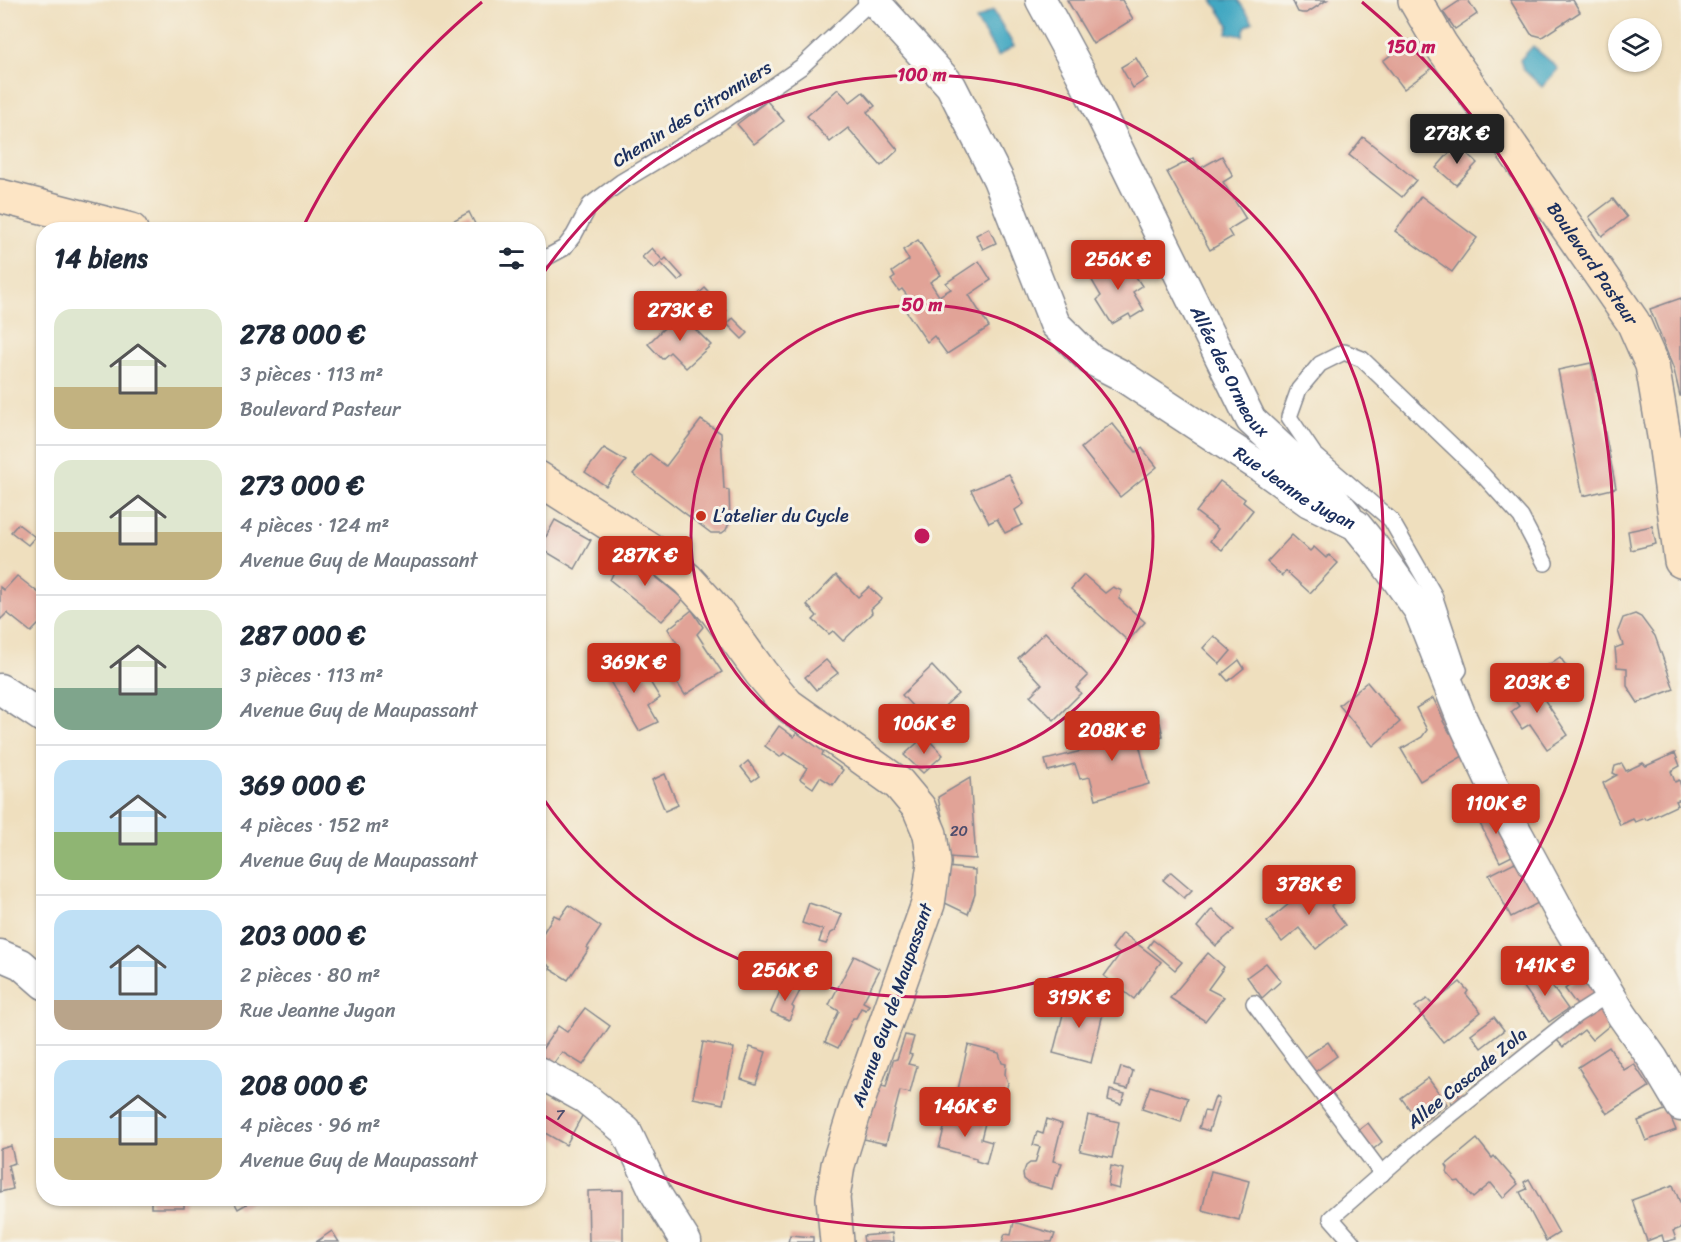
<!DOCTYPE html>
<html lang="fr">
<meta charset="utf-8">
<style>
body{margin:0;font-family:Sriracha,sans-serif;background:#f2f2f3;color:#1f2937;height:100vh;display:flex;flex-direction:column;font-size:22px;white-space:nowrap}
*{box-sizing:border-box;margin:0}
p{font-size:20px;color:#747a83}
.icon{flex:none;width:33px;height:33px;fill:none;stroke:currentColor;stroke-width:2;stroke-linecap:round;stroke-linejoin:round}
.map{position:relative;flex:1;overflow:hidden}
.panel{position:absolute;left:36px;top:222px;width:510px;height:984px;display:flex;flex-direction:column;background:#fff;border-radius:24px;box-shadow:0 2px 4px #0004}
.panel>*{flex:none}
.buttons{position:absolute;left:1608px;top:18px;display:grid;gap:12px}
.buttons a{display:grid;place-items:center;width:54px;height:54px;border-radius:50%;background:#fff;box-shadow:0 2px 4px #0004;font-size:30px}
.price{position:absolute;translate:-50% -51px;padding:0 14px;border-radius:6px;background:#c8321e;color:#fff;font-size:20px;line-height:39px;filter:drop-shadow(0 2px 3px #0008)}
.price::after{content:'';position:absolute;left:50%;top:36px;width:18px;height:14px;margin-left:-9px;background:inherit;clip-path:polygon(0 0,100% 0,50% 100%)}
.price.current{background:#222;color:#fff}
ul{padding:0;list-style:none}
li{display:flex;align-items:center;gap:18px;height:150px;padding:0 18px}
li+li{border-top:2px solid #e0e1e3}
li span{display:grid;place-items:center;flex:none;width:168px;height:120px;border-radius:18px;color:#555}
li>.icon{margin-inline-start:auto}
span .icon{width:72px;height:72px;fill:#fffc;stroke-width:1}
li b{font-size:26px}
h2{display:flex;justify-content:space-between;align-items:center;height:72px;padding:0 18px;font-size:26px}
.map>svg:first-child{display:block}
.water{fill:#42a8c2;stroke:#2e6c90;stroke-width:1.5}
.building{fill:#e1a397}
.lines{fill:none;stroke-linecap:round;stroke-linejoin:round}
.service-casing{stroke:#85878e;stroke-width:18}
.minor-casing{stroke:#85878e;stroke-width:33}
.secondary-casing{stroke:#85878e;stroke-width:36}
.service{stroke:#fff;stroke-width:15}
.minor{stroke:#fff;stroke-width:30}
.secondary{stroke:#fde5c5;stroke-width:33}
.ring{fill:none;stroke:#c2185b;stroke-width:3}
.poi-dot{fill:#c8321e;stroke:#f7f3e8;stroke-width:2}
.labels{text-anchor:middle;stroke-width:6;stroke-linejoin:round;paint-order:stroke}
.number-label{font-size:15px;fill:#4c4c6c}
.street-label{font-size:18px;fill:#1b2f5e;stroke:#f7f3e8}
.poi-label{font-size:18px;fill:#1b2f5e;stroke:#f7f3e8;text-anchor:start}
.centre{fill:#c2185b;stroke:#f7f3e8;stroke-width:3}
.ring-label{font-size:18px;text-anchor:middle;font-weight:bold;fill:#c2185b;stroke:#f7f3e8;stroke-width:6;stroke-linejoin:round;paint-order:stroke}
</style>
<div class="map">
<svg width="1681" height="1242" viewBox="0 0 1681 1242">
<rect width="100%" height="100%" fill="#f7f3e8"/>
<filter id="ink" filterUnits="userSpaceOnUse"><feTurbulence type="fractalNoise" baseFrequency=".0167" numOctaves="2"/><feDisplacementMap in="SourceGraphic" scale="12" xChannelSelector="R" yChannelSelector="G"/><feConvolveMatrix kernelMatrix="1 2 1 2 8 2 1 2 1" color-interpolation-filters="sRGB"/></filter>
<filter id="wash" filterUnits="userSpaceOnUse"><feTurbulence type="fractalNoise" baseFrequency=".008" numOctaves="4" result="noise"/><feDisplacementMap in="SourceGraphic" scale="24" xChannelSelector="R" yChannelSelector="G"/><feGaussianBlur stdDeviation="1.35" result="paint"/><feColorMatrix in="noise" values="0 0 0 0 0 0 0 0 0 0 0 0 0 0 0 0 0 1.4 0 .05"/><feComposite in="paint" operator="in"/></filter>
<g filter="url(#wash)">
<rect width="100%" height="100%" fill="#efdfbe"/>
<!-- water -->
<g class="water">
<path d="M1212,0H1238L1253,22L1245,27L1243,36L1227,33L1229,25Z"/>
<path d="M993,10L1014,46L998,56L976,20Z"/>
<path d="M1533,46C1541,55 1550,59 1558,69L1542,87L1523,69L1520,60Z"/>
</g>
<g id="blocks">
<!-- building -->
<g class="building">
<path d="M1067,0H1122L1133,19L1093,44Z"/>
<path d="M1292,0H1327L1307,13H1302L1298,12Z"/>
<path d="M1461,0H1468L1477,14L1455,29L1443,12Z"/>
<path d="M1510,0H1573L1580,12L1542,37L1531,34Z"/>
<path d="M1410,40L1431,69L1404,89L1383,61Z"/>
<path d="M1136,58L1148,78L1133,88L1121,67Z"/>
<path d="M838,89L850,102L863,92L875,106L867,112L898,150L881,166L848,128L830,142L807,116Z"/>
<path d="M767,101L784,121L754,144L737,124Z"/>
<path d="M1363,137L1416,180L1402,197L1349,155Z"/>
<path d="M1457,144L1477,163L1456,185L1436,168Z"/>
<path d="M1222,156L1233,176L1223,182L1246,219L1228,230L1232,237L1210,250L1167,172L1194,158L1199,169Z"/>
<path d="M1421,196L1477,238L1452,272L1395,231Z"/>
<path d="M1613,199L1627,217L1602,236L1589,217Z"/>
<path d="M469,212L478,230H445L443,226Z"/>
<path d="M989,228L996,243L983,249L976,235Z"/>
<path d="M918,240L941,275L930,282L939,296L951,289L946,283L979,261L991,280L969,295L989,327L947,354L934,336L927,342L901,304L909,298L902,289L899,291L891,280L895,277L892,272L909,260L903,250Z"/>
<path d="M652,248L663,261L666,258L683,277L678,281L661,263L654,269L642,257Z"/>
<path d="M1123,257L1142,286L1133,292L1144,310L1131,318L1129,314L1112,324L1097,300L1101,296L1090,277Z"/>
<path d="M705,288L726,311L713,323L691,301Z"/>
<path d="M1681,298V396H1680L1674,370L1650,309Z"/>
<path d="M679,313L711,345L686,368L670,352L662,359L648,344Z"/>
<path d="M733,318L748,333L742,339L727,324Z"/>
<path d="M1591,363L1616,488L1583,496L1558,370Z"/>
<path d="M701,420L721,433L724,489L729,490L730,521L726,530L722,533H711L633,474L650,454L666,466Z"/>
<path d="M1112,423L1136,452L1142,448L1157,467L1120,497L1081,448Z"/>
<path d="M604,448L626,461L606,486L585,472Z"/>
<path d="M1009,474L1024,504L1015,510L1022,525L1005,533L997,519L989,523L971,490Z"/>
<path d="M1220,481L1245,499L1243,502L1253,510L1222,550L1210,541L1218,529L1196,512Z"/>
<path d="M555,520L591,540L575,569L540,548Z"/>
<path d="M18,524L35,537L28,545L11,532Z"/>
<path d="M1652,526L1656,544L1631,550L1628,531Z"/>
<path d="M1292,535L1310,551L1314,547L1326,558L1329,555L1338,563L1310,593L1286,571L1282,576L1267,562Z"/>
<path d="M624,551L683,599L662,621L610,580Z"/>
<path d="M836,575L858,597L869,587L882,599L871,609L872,613L843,641L833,631L829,634L813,620L817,616L807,605Z"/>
<path d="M1084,575L1105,593L1113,587L1122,591L1119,599L1145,622L1128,641L1071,589Z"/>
<path d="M17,576L44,597V611L41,614L44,619L31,632L7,613L0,620V587L4,590Z"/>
<path d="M692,610L703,627L697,634L722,672L685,695L659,654L677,643L668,629Z"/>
<path d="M1635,614L1641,617L1655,636L1674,689L1638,703L1627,686V668L1617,667L1615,648L1623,645L1618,631L1623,618Z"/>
<path d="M1045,632L1088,676L1076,688L1081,693L1054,720L1030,696L1042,684L1018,658Z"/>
<path d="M1214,636L1231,651L1220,664L1203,648Z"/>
<path d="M1560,657L1580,686L1568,694L1547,666Z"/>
<path d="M623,659L632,676L643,670L660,698L649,706L658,722L639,731L604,671Z"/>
<path d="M826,660L838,673L816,690L805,677Z"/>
<path d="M1239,660L1244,668L1228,681L1222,674Z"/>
<path d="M932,666L958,694L927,722L902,695Z"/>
<path d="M1530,678L1568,735L1547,749L1530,724L1522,729L1511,712L1519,706L1509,692Z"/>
<path d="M1367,682L1400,722L1373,746L1339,705Z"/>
<path d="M1433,698L1444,720L1443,721L1450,733H1452L1463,756L1420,781L1401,749L1422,737L1427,730L1416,708Z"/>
<path d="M1160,723L1163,736L1139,744L1149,784L1096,799L1090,777L1080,779L1075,764L1048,771L1045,760L1082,751L1081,746L1105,741Z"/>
<path d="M779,726L794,737L797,732L824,750L822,755L843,770L833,785L820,777L813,788L800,779L807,768L784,753L780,757L765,746Z"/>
<path d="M925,736L943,755L923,773L904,755Z"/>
<path d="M1675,753L1680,766L1671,771L1675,782L1679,780L1681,786V799L1676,801L1678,805L1646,820L1645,818L1635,822L1633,819L1620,825L1603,783L1617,775L1613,773L1615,766L1622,764L1626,771L1643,763L1646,766Z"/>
<path d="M748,761L759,776L752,781L741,767Z"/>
<path d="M665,774L678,805L665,811L652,780Z"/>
<path d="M970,778L976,859L948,857L946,836L938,797Z"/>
<path d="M1491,808L1516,854L1500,862L1476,816Z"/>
<path d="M1519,860L1542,901L1511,917L1489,875Z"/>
<path d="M947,867L975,870V894L968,914L941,901Z"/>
<path d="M1171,872L1192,890L1184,898L1163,880Z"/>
<path d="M1322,877L1335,901L1331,906L1345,925L1316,949L1299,928L1282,942L1267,922Z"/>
<path d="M809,903L842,914L835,931L831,933L826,944L819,942L823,930L802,923Z"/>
<path d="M569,905L601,927L587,948L589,949L568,980L550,969L551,967L538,958V941L554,915L560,918Z"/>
<path d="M1212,909L1234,930L1216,946L1197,927Z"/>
<path d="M1123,933L1161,962L1134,999L1104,976L1120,954L1112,948Z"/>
<path d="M1153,940L1182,962L1175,970L1148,947Z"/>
<path d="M1208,953L1224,967L1208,989L1224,997L1205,1021L1170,998Z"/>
<path d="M854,956L880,969L863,1002L869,1005L866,1010L861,1008L856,1018H853L838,1048L825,1042L839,1011L829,1005Z"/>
<path d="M1266,963L1281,981L1262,998L1247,977Z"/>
<path d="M1542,972L1568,1009L1549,1022L1523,986Z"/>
<path d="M1584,974L1597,994L1579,1008L1565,989Z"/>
<path d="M1460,982L1468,991L1466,994L1481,1012L1443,1042L1415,1007L1427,999L1432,1004Z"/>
<path d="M783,984L800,991L792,1006L794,1008L789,1020L771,1012Z"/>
<path d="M1068,995L1105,1005L1091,1063L1053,1053Z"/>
<path d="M1599,1005L1616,1020L1592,1040L1584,1030L1563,1047L1557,1040Z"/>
<path d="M585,1008L610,1026L583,1065L562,1052L551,1067L538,1059V1055L558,1026L567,1032Z"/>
<path d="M1494,1017L1504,1030L1481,1048L1471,1034Z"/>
<path d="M905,1035L914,1037L909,1054L912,1055L908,1064L917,1066L910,1093L900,1091L886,1144L864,1139L878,1085L886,1087L893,1060L897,1059Z"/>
<path d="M703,1042L734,1048L723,1104L693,1098Z"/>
<path d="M1328,1042L1337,1056L1312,1074L1302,1059Z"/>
<path d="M968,1045L999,1053L1002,1063L1006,1064L1005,1074L1008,1083L1004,1098L992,1095L990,1102L957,1094Z"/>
<path d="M750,1047L766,1052L756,1084L741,1079Z"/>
<path d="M1609,1047L1624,1070L1634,1064L1649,1087L1607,1114L1578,1067Z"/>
<path d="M1121,1067L1133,1071L1128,1089L1115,1086Z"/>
<path d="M1428,1078L1447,1104L1421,1124L1401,1098Z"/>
<path d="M1450,1084L1462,1100L1454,1106L1443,1090Z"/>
<path d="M1150,1086L1188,1098L1181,1122L1142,1109Z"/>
<path d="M538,1090L583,1114L566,1145L538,1129Z"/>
<path d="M1110,1090L1125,1094L1121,1104L1108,1100Z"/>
<path d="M1215,1097L1219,1099L1209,1131L1199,1128L1204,1111L1210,1112Z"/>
<path d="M1667,1109L1676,1130L1646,1141L1638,1121Z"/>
<path d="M948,1113L985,1123L981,1139L992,1142L986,1164L976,1161V1158L939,1148Z"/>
<path d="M1088,1115L1119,1122L1112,1158L1080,1151Z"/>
<path d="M1047,1119L1062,1124L1053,1161L1062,1163L1058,1175L1056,1174L1052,1189L1029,1183L1024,1179L1023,1174L1026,1166L1030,1163H1035L1040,1147L1033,1145L1037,1132L1043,1134Z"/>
<path d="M1368,1123L1382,1142L1370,1152L1355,1133Z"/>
<path d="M1477,1139L1492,1158L1494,1156L1518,1184L1503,1198L1491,1183L1473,1198L1459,1181L1455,1182L1447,1173L1448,1168L1446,1165Z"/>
<path d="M11,1146L15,1163L8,1165L13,1189L0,1192V1149Z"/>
<path d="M1111,1166L1123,1169L1119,1189L1108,1186Z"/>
<path d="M1211,1171L1249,1181L1239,1220L1202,1210Z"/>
<path d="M1529,1179L1559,1233L1546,1241L1520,1192L1527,1189L1524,1182Z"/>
<path d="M1673,1185L1681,1205V1228L1673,1231L1676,1239L1664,1242L1662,1235L1647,1241L1632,1200Z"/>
<path d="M623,1190V1242H589L588,1191Z"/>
<rect x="151" y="1198" width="33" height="10"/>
<path d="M232,1198H257L238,1209Z"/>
<path d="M1014,1222L1055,1234L1052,1242H1002L1005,1234L1011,1235Z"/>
<path d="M332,1231L339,1242H316Z"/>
<path d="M892,1233L893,1242H864L863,1236Z"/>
<path d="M790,1235L813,1237V1242H788Z"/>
</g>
</g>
</g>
<g filter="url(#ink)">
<use href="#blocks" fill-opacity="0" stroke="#85878e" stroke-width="1.5"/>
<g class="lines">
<defs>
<g id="service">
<path d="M538,262L564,248L574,235L590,205L621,182L718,124L801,67L872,0"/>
<path d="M1449,684L1459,670L1434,595L1391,520L1314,454L1289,417L1299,389L1320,364L1344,352L1362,359L1483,475L1521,517L1545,563"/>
<path d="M1254,1003L1382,1174"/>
<path d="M1352,1242L1331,1218L1427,1134L1576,1015L1609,994"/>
</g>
<g id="minor">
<path id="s1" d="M873,0L951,86L998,179L1055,324L1090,359L1119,374L1262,468L1309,502L1356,525L1374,547L1419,610L1462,719L1504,809L1563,918L1622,1015L1653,1059L1681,1106"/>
<path id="s2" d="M1041,0L1081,74L1251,420L1324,488L1346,514"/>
<path d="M0,689L44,718"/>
<path d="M0,955L21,964L44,984"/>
<path d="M538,1072L585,1098L626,1131L656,1194L686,1242"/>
</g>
<g id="secondary">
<path id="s3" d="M1415,0L1441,45L1633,322L1652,365L1665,442L1681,561"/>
<path d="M0,196L131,230"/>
<path d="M538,478L655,553L687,579L717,612L761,673L788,705L899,784L919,808L930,834L934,863L928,904L857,1104L838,1165L833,1198L837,1242"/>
</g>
</defs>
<!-- service casing -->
<use href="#service" class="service-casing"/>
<!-- minor casing -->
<use href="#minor" class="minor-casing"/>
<!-- secondary casing -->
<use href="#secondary" class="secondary-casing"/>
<!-- service -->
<use href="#service" class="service"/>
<!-- minor -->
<use href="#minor" class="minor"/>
<!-- secondary -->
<use href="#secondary" class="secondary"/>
</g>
</g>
<!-- distance rings -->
<g class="ring">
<circle cx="922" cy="536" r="231"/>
<path d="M540 278A461 461 0 1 1 540 794"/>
<path d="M303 227A692 692 0 0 1 482 2M1362 2A692 692 0 0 1 540 1113"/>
</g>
<!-- markers -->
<circle class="poi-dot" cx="701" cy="516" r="6"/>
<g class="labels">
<!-- number labels -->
<g class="number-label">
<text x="959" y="836">20</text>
<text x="560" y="1120">7</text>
</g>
<!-- street labels -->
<g class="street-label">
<text transform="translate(692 114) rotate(-32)" y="6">Chemin des Citronniers</text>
<text dy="6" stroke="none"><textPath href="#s3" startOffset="318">Boulevard Pasteur</textPath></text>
<text dy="6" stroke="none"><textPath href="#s2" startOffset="417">Allée des Ormeaux</textPath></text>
<text dy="6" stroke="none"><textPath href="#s1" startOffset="668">Rue Jeanne Jugan</textPath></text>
<text transform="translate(892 1005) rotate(-71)" y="6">Avenue Guy de Maupassant</text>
<text transform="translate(1467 1078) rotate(-39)" y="6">Allee Cascade Zola</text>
</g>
<!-- poi labels -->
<g class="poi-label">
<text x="713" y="522">L’atelier du Cycle</text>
</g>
</g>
<circle cx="922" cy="536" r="9" class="centre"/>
<g class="ring-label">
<text x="1411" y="53">150 m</text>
<text x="922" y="81">100 m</text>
<text x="922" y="311">50 m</text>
</g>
</svg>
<div class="buttons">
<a><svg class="icon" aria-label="layers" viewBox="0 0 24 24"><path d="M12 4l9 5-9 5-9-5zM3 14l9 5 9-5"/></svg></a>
</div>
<b class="price current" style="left:1457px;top:165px">278K €</b>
<b class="price" style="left:1118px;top:291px">256K €</b>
<b class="price" style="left:680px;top:342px">273K €</b>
<b class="price" style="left:645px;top:587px">287K €</b>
<b class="price" style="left:634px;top:694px">369K €</b>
<b class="price" style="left:1537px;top:714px">203K €</b>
<b class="price" style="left:924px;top:755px">106K €</b>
<b class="price" style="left:1112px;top:762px">208K €</b>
<b class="price" style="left:1496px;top:835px">110K €</b>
<b class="price" style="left:1309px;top:916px">378K €</b>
<b class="price" style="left:1545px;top:997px">141K €</b>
<b class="price" style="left:785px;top:1002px">256K €</b>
<b class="price" style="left:1079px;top:1029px">319K €</b>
<b class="price" style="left:965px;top:1138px">146K €</b>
<section class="panel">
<h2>14 biens<svg class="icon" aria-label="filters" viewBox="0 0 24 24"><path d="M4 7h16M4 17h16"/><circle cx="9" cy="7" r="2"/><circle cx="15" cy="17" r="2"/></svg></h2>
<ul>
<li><span style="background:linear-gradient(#dfe7d0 65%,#c2b280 0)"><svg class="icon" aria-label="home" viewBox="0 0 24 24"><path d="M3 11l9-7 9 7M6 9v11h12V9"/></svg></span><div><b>278 000 €</b><p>3 pièces · 113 m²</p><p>Boulevard Pasteur</p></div></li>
<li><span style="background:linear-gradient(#dfe7d0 60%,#c2b280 0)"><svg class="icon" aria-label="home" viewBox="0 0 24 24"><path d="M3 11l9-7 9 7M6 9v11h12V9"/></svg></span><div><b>273 000 €</b><p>4 pièces · 124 m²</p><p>Avenue Guy de Maupassant</p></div></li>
<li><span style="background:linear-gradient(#dfe7d0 65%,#7fa58c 0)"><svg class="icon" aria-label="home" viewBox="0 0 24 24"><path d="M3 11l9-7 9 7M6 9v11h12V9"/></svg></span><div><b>287 000 €</b><p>3 pièces · 113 m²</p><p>Avenue Guy de Maupassant</p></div></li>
<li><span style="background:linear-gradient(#bfe0f5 60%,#8fb573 0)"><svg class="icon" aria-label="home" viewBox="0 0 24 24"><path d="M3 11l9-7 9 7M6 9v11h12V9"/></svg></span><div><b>369 000 €</b><p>4 pièces · 152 m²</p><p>Avenue Guy de Maupassant</p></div></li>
<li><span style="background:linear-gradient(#bfe0f5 75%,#b9a48a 0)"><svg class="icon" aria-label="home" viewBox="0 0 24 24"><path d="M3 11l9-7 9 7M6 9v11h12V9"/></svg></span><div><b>203 000 €</b><p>2 pièces · 80 m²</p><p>Rue Jeanne Jugan</p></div></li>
<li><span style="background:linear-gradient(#bfe0f5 65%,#c2b280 0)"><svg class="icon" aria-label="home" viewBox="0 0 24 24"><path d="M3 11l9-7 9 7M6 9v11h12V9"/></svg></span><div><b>208 000 €</b><p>4 pièces · 96 m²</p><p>Avenue Guy de Maupassant</p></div></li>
</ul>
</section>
</div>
